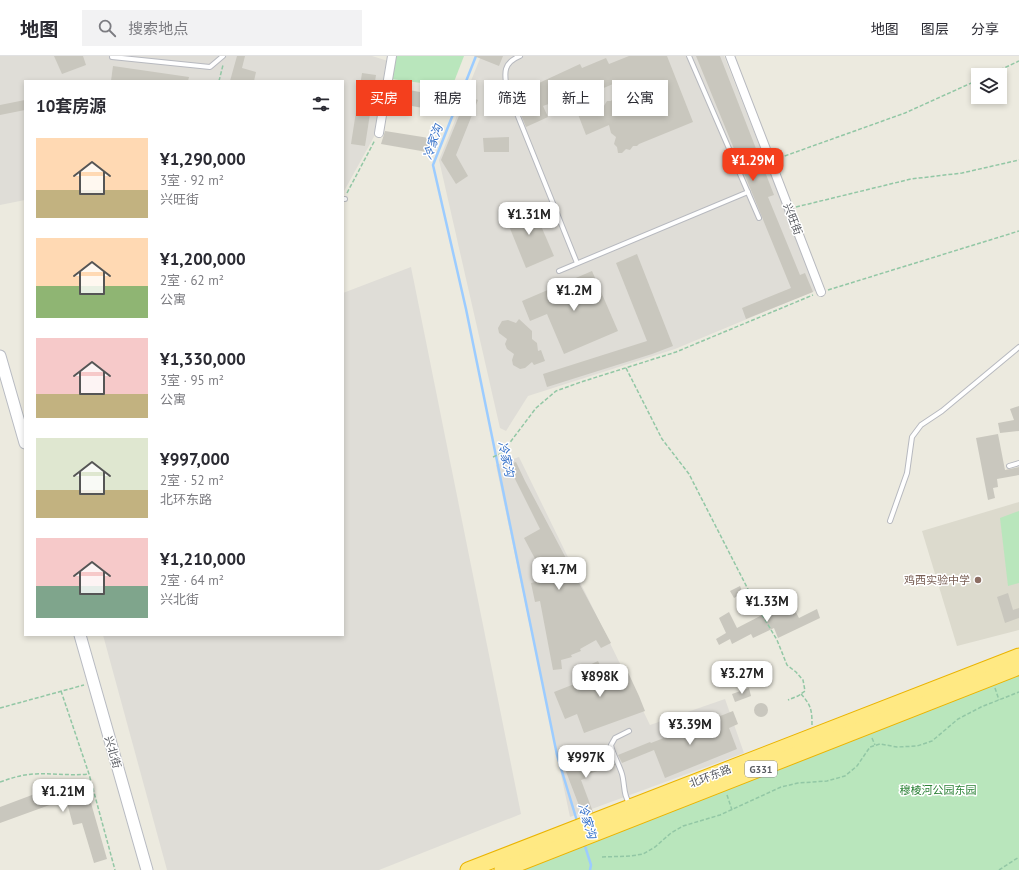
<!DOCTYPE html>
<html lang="zh">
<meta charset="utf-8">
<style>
body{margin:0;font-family:"PT Sans","Noto Sans SC",sans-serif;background:#f2f2f3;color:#2b2b33;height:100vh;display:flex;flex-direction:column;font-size:15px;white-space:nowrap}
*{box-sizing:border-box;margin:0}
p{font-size:13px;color:#7c7c81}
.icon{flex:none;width:22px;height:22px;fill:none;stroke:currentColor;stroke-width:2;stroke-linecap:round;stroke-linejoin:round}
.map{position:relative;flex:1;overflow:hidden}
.side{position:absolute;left:24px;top:24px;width:320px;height:556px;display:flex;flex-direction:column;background:#fff;border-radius:0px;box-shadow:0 2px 6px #0003}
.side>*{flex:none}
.hud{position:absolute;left:356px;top:24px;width:380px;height:36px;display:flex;gap:8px}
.tools{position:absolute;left:971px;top:12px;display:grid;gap:8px}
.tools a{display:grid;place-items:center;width:36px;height:36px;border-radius:0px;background:#fff;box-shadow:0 2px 6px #0003;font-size:20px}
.price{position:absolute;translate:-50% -34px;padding:0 9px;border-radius:8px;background:#fff;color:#222;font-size:13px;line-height:26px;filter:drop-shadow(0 1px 2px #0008)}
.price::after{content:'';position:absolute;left:50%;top:24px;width:12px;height:9px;margin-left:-6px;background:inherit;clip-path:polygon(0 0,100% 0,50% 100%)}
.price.on{background:#f43f1d;color:#fff}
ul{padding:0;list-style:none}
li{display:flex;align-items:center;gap:12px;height:100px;padding:0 12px}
li span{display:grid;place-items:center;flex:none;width:112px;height:80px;border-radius:0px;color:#555}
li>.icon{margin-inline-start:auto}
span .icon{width:48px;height:48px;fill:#fffc;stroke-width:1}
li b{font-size:17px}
h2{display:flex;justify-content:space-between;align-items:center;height:48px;padding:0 12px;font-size:17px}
.chip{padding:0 14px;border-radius:0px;background:#fff;box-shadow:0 2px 6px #0003;font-size:14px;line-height:36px}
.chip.on{background:#f43f1d;color:#fff}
header{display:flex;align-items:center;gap:24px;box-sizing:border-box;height:56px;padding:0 20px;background:#fff;border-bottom:1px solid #e1e1e2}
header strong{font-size:19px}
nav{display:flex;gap:22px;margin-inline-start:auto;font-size:14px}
.search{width:280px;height:36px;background:#f2f2f3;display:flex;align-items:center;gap:10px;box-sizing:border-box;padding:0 14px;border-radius:0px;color:#7c7c81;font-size:15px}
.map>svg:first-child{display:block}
.industrial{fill:#dfddd7}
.education{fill:#dcdacd}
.green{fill:#b9e6bc}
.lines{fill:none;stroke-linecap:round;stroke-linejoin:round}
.stream{stroke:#9cccff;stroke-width:2.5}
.building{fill:#c9c7be;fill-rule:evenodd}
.lane-casing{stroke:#b7b9bf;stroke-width:6}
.street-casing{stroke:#b7b9bf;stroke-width:10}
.secondary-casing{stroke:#b8bbc2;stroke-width:13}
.highway-casing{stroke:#ebb400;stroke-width:17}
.path{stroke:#92c7a5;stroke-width:1.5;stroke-dasharray:4 2;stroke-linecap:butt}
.lane{stroke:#fff;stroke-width:4}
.street{stroke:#fff;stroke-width:8}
.secondary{stroke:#fff;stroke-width:11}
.highway{stroke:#ffe983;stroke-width:15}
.education-dot{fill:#8d6e63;stroke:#fff;stroke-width:1.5}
.labels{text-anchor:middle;stroke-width:3;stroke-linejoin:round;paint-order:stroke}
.shield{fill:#fff;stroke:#8a8c90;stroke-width:1}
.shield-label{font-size:10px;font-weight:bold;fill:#585b61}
.street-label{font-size:11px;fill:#585b61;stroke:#fff}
.education-label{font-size:11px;fill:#785e54;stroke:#fff;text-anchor:end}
.park-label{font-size:11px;fill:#2e8339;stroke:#fff}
.water-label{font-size:12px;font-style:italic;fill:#3873c9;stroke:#fff}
</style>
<header>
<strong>地图</strong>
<div class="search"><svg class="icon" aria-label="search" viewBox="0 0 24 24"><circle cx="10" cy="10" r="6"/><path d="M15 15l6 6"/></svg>搜索地点</div>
<nav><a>地图</a><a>图层</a><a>分享</a></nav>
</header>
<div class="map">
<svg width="1019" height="814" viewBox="0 0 1019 814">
<rect width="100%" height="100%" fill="#eceadf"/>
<!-- industrial -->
<g class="industrial">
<path d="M0,0H372L388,5L376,77L343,137V25H25V144L0,149Z"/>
<path d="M481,0H724L817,234L675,293L528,340L506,375L500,372L439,104Z"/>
<path d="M411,211L521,758L379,814H167L103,579H343V237Z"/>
<path d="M519,401L650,669L725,643L744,697L570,761L496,409Z"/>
</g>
<!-- education -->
<path class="education" d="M1019,446V574L957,590L922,475Z"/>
<!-- green -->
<g class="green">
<path d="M395,0H464L452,31L391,23Z"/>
<path d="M1019,455V527L1008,530L1000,462Z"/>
<path d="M1019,614V814H511Z"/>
</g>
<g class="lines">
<!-- stream -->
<g class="stream">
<path d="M476,0L433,109L466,253L557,699L577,765"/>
<path d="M584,787L591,809L590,814"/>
</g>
</g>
<!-- building -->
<g class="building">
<path d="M54,0H83L86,9L62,18Z"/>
<path d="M237,0H245L242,12L256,16L254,25H230Z"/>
<path d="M474,0H503L499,10Z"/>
<path d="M629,0H667L693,66L639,88L637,90H633L630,94L626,93L622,97H618L617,91L614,88L616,81L611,77L609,69L586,79L571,40L543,50L548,61L526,71L513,39L580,8L582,12L606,2L609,8ZM620,25L625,37L618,42L613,43L611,45H607L599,58L592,40L593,39L592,37Z"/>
<path d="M696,0H720L774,139L768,141L800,219L805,217L813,236L746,263L742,252L791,232Z"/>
<path d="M113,10L189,21L188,25H111Z"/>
<path d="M362,17L376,19L365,90L351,88Z"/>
<path d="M392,31L437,39L434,54L390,46Z"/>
<path d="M467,40L478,44L456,99L468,120L456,128L441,104Z"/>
<path d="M25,44V54L0,59V49Z"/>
<path d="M385,75L429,82L427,96L381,88Z"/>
<path d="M509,81V96H484L483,82Z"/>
<path d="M532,149L554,200L526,212L505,160Z"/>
<path d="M637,198L673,290L652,298L547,331L543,318L647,285L616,207Z"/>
<path d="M592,215L618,275L564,298L547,258L530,265L522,245Z"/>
<path d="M519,263L532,275V283L537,287L538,295L541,294L545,305L534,309L532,306L525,312L520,313L513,309L512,304L514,298L507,293L505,288L507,283L499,277L498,272L502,265L508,264L516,267Z"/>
<path d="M1019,350V375L1000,377L998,367L1014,364L1010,353Z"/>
<path d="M998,378L1005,414L1019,411V419L997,423L998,431L993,432L995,442L988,444L976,382Z"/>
<path d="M516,406L525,425L611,587L601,592L596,584L580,593L581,595L571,599L572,601L561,604L562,613L553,614L540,545L535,546L531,527L536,526L533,518L541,514L524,482L540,473L508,409Z"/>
<path d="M740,530L743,537L734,542L730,535Z"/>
<path d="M1008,537L1013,554L1019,552V562L1005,567L997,541Z"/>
<path d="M789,543L799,562L817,553L820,562L778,582L774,572L753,582L751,578L732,588L730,583L719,589L716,583L726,577L719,562L729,556L737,572L766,557V555Z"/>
<path d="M598,605L606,622L626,612L639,640L645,655L584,677L577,658L565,663L554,636L582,625L583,612Z"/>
<path d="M749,632L751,640L735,646L732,638Z"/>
<circle cx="761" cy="654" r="7"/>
<path d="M733,655L738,668L729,672L737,693L665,722L654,694L622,707L618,699L650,686L651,687Z"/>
<path d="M606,698L608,702L611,701L615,709L586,719L587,722L581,724L593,756L583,760L565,713Z"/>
<path d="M85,726L107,803L94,807L82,767L73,769L66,743L0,767V751L48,733L49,737Z"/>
</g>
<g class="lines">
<defs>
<g id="lane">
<path d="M520,0C503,7 504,17 507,33L577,207"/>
<path d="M689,0L759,162"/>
<path d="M112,1L210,11L223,0"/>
<path d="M343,143H345"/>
<path d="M559,215L748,136"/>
<path d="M1009,410L1019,407"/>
<path d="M890,465L907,417L912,381L921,369L942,355L1019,291"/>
<path d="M629,675L615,682L611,689C613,699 619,708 622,718C625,729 623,740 630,748"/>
</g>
<g id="street">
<path d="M730,0L821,236"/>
<path d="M379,77L392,0"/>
</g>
<g id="secondary">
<path d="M0,300L25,387"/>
<path d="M80,579L147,814"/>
</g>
<g id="highway">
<path d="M468,814L1019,600"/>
<path d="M502,814L1019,611"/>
</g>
</defs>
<!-- lane casing -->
<use href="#lane" class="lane-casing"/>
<!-- street casing -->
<use href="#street" class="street-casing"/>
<!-- secondary casing -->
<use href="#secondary" class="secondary-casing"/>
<!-- highway casing -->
<use href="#highway" class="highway-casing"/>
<!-- path -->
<g class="path">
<path d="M989,19L1019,5"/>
<path d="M219,25L223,9"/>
<path d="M779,102L905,57L978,24"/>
<path d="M347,137L375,84"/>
<path d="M796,151L911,123L962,117L1019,104"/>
<path d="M828,234L1019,175"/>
<path d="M626,312L662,383L689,418L754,545L777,584L787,609L796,616L803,624L805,635L798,640L788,644"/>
<path d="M493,401L502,397L536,352L556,335L581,326L676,296L813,239"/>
<path d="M995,632L999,644"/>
<path d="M61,635L89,718L115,814"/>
<path d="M801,638C811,649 812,654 812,669"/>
<path d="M0,652L84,629"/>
<path d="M872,682L875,689"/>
<path d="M0,726C12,722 23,718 36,718C54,717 70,720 89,718"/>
<path d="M727,739L732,754"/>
<path d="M602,801L631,800L643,798L655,791L671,777L683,770L720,759L781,731L798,727L827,725L845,720L857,710L870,691L880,688L897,691L917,690L932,685L958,663L981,651L1019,636"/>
<path d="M999,814L1019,801"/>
</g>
<!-- lane -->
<use href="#lane" class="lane"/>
<!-- street -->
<use href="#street" class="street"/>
<!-- secondary -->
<use href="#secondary" class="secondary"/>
<!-- highway -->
<use href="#highway" class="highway"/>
</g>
<!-- markers -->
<circle class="education-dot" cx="978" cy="524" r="4"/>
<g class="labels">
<!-- shield labels -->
<rect class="shield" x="745" y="705" width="32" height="16" rx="3"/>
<g class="shield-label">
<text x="761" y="717">G331</text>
</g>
<!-- street labels -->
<g class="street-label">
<text transform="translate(793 163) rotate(69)" y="4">兴旺街</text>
<text transform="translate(113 696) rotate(74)" y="4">兴北街</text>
<text transform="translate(710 720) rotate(-21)" y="4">北环东路</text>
</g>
<!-- education labels -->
<g class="education-label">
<text x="970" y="528">鸡西实验中学</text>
</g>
<!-- park labels -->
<g class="park-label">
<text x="938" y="738">穆棱河公园东园</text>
</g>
<!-- water labels -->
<g class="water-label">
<text transform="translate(433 86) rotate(-71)" y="4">冷家沟</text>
<text transform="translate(506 403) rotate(78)" y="4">冷家沟</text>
<text transform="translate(587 765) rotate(73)" y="4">冷家沟</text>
</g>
</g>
</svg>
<div class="tools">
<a><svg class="icon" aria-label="layers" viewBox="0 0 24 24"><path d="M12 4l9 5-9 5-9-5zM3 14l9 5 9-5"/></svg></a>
</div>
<b class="price on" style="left:753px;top:126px">¥1.29M</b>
<b class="price" style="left:529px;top:180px">¥1.31M</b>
<b class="price" style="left:574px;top:256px">¥1.2M</b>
<b class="price" style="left:559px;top:535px">¥1.7M</b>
<b class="price" style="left:767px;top:567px">¥1.33M</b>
<b class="price" style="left:742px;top:639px">¥3.27M</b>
<b class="price" style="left:600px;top:642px">¥898K</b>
<b class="price" style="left:690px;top:690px">¥3.39M</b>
<b class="price" style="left:586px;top:723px">¥997K</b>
<b class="price" style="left:63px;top:757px">¥1.21M</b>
<div class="hud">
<a class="chip on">买房</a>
<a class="chip">租房</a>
<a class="chip">筛选</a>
<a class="chip">新上</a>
<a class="chip">公寓</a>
</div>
<section class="side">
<h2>10套房源<svg class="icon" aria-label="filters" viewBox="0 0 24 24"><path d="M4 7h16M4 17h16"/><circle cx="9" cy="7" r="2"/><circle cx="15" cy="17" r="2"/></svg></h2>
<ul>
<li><span style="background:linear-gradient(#ffd9b3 65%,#c2b280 0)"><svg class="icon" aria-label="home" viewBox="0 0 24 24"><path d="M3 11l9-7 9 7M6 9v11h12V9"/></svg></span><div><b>¥1,290,000</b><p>3室 · 92 m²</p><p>兴旺街</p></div></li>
<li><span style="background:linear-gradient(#ffd9b3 60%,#8fb573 0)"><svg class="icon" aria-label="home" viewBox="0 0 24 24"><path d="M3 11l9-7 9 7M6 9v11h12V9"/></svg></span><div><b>¥1,200,000</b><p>2室 · 62 m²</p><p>公寓</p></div></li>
<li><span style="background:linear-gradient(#f6c9c9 70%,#c2b280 0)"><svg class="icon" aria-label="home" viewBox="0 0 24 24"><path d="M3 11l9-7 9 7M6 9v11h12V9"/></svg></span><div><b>¥1,330,000</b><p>3室 · 95 m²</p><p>公寓</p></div></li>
<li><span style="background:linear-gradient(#dfe7d0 65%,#c2b280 0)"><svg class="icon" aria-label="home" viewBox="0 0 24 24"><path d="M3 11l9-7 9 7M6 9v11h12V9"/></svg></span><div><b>¥997,000</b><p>2室 · 52 m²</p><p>北环东路</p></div></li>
<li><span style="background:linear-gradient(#f6c9c9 60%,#7fa58c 0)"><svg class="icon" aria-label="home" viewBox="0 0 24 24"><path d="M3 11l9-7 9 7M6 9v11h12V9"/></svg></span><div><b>¥1,210,000</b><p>2室 · 64 m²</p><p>兴北街</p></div></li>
</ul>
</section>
</div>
